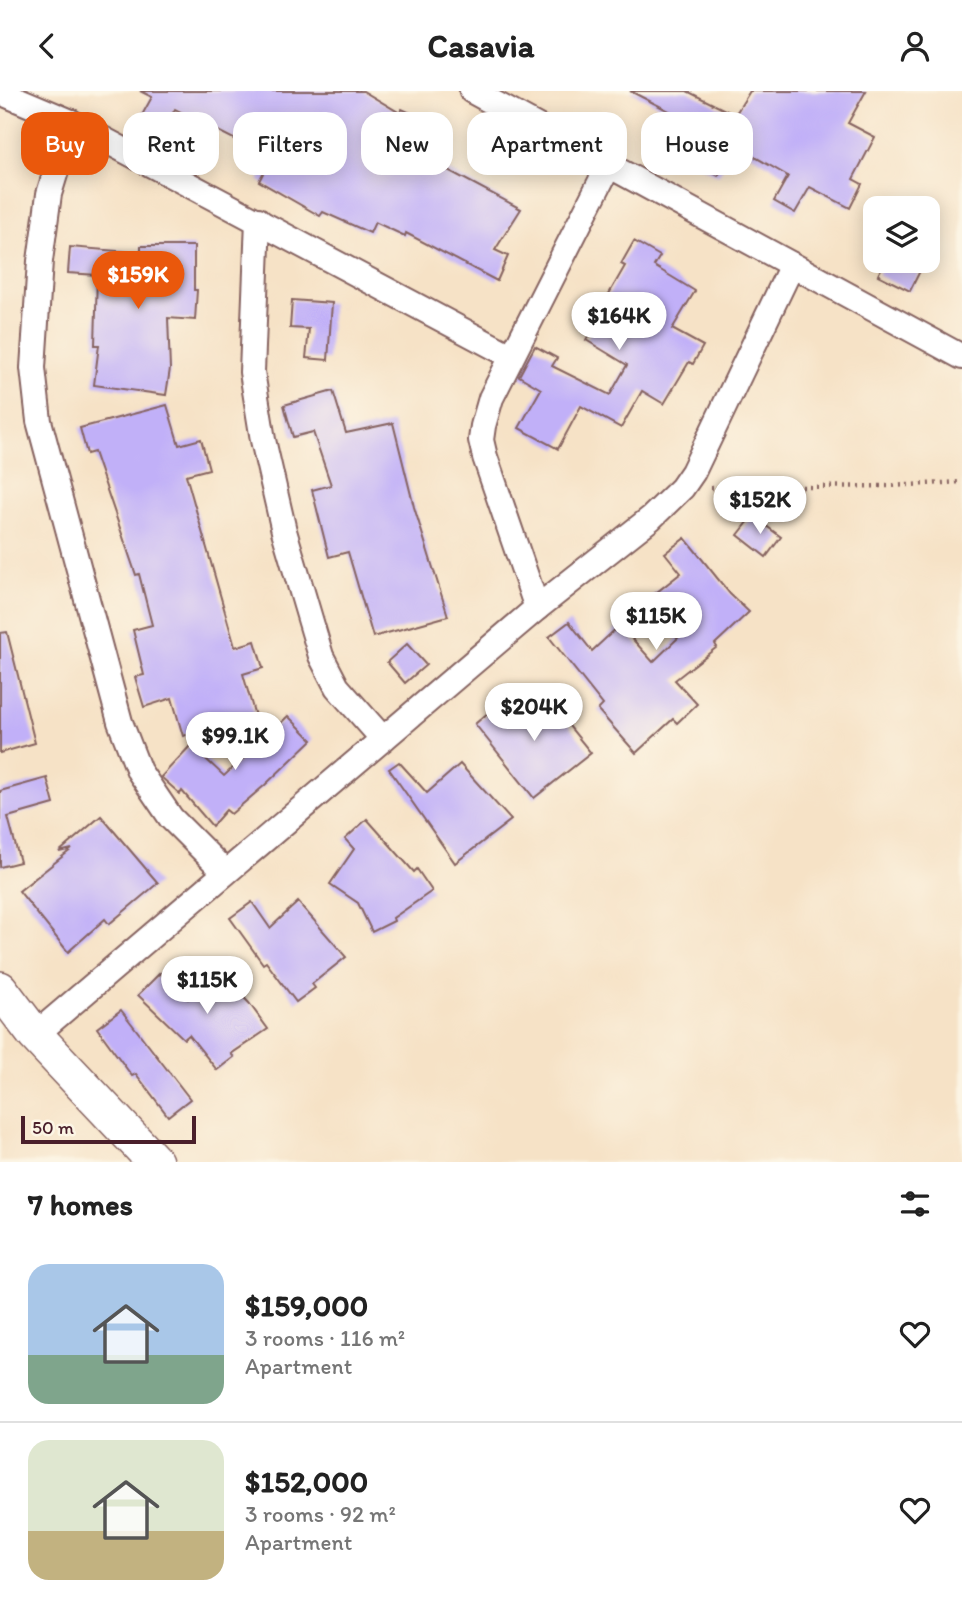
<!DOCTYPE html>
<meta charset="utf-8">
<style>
body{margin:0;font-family:Itim,sans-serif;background:#f6f6f6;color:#222;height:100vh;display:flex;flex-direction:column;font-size:26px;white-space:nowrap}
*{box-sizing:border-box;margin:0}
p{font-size:23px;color:#767676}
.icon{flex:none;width:38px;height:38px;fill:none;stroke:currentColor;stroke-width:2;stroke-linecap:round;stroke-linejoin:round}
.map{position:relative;height:1071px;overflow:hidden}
.side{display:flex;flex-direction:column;background:#fff;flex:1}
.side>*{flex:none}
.hud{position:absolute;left:21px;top:21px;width:920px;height:63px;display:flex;gap:14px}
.tools{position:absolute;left:863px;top:105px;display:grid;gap:14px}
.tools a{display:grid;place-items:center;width:77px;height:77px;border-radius:14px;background:#fff;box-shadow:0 4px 18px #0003;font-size:35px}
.scale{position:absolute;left:21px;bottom:18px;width:175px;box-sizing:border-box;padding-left:7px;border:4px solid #4a1f2b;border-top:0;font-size:19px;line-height:24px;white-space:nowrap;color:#4a1f2b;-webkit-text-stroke:5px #fcf5e5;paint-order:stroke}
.price{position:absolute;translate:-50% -60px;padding:0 16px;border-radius:24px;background:#fff;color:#222;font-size:23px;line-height:46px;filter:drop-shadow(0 2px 4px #0008)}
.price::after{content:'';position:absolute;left:50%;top:42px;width:21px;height:16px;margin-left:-10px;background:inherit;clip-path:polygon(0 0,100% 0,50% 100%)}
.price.current{background:#ea580c;color:#fff}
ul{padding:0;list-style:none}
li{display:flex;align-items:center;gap:21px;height:175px;padding:0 28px}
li+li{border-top:2px solid #e0e0e0}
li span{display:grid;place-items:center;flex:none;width:196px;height:140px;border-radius:21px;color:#555}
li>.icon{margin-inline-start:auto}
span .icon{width:84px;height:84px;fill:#fffc;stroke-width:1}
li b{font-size:30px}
h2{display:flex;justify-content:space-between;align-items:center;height:84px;padding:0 28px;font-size:30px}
.chip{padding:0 24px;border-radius:21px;background:#fff;box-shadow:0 4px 18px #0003;font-size:24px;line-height:63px}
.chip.current{background:#ea580c;color:#fff}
header{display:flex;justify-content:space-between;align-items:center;height:91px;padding:0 28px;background:#fff;font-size:32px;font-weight:800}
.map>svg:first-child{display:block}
.building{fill:#c1b0f8}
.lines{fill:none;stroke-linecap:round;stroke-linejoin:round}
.street-casing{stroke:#866361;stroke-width:28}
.secondary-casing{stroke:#866361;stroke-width:38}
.path{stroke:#866361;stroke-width:4.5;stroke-dasharray:2 5;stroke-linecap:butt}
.street{stroke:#fff;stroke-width:24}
.secondary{stroke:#fff;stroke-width:35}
</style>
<header><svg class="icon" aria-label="back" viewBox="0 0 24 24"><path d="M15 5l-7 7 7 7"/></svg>Casavia<svg class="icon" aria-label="person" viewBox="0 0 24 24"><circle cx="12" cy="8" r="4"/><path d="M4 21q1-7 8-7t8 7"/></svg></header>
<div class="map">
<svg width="962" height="1071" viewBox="0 0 962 1071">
<rect width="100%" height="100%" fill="#fcf5e5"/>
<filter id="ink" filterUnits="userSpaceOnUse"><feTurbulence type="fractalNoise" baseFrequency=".0143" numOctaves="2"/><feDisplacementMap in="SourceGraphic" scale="14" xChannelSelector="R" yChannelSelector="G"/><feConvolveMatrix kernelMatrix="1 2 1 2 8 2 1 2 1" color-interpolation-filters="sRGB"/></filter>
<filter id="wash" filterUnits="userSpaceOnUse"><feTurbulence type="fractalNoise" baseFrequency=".00686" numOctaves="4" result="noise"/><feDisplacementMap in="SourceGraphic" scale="28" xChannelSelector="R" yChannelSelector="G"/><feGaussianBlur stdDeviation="1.57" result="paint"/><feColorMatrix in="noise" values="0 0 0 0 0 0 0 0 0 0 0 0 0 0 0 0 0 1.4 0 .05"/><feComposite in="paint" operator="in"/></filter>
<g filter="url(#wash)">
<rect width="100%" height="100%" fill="#f6e2c6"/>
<g id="blocks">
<!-- building -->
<g class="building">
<path d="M140,0H363L400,22L402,18L428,30L414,61L521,118L495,159L508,165L497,190L406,142L405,145L375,131L370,142L323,121L320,125L259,90L271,67L175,18L165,37L142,24L152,6Z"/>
<path d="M630,0H687L735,24L750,0H866L848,32L875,46L853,88L862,93L850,117L810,96L795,122L774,110L788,85L736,55L718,85L699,74L716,44Z"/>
<path d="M634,150L660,165L654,175L695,200L672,238L703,255L693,273L689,271L664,313L642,300L621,337L581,315L558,358L519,337L541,298L519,285L535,255L557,267L552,275L610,304L627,274L586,249L605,217L602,215L625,175L621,173Z"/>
<path d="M141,155H194V199H197L195,229L168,227L170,278L166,304L94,294L99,254H95L97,184L68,182L70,156L141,162Z"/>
<path d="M885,170H905L921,178L910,200L878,184Z"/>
<path d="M292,209L332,212L328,269L306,267L309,238L290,237Z"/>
<path d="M333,300L346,342L393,332L414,416L448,525L373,546L348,461L329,466L312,399L331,394L313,341L293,346L284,314Z"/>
<path d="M167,314L179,354L201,348L209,378L186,384L235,556L255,550L263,577L243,583L255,625L183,645L172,607L144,616L135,586L144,584L133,539L152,534L139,483L136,484L94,361L87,363L80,337Z"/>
<path d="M753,425L781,446L766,466L738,444Z"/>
<path d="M685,447L730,503L749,521L715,553L717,556L675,589L697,613L677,632L673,628L636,662L598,619L603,614L549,546L569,531L592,560L620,534L653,571L678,547L647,509L681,482L665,462Z"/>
<path d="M7,541L35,652L0,662V542Z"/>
<path d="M407,553L426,574L405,592L387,571Z"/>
<path d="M544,604L591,662L534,707L475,633L495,616L506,628L529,607L534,612Z"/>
<path d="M288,625L312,649L265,694L231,723L226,719L212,735L182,700L180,703L161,686L191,654L224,685Z"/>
<path d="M399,671L427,702L460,673L511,729L455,772L389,678Z"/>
<path d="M47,687L54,713L8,726L20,771L0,776V700Z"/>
<path d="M101,725L158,792L109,833L105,828L68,861L19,800L72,758L59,761Z"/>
<path d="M367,728L414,781L417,778L432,800L393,827L394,830L372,841L358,812L330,793L354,758L345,748Z"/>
<path d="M252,811L270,837L298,811L346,866L312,893L315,897L296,911L266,871L263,873L230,827Z"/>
<path d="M219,880L249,912L268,938L231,963L234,966L217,979L189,944L184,948L138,904L160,882L188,908Z"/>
<path d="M121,919L190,1008L168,1025L136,983L132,985L97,937Z"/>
</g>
</g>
</g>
<g filter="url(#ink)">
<use href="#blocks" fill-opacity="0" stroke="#866361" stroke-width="2"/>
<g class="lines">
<defs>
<g id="street">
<path d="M472,0L962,266"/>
<path d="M0,1L71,31L511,265"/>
<path d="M71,31L49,103L40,170L33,277L39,330L120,631L139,680L171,727L224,780"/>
<path d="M258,129L252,281L263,349L284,440L321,565L337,596L383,648"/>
<path d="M537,517L485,366L481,349L483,335L491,307L609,74"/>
<path d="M35,944L537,517L651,427L682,397L693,381L792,174"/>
</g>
<path id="secondary" d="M0,898L35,944L155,1071"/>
</defs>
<!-- street casing -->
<use href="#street" class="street-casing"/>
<!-- secondary casing -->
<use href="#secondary" class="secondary-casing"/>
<!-- path -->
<path class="path" d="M711,397L889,395L962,391"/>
<!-- street -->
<use href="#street" class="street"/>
<!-- secondary -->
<use href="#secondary" class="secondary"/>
</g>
</g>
</svg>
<div class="tools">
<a><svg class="icon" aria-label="layers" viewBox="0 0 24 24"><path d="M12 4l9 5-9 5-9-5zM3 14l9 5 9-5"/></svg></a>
</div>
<div class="scale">50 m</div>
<b class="price current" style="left:138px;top:220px">$159K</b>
<b class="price" style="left:619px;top:261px">$164K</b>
<b class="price" style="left:760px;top:445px">$152K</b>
<b class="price" style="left:656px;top:561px">$115K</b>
<b class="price" style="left:534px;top:652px">$204K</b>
<b class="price" style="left:235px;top:681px">$99.1K</b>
<b class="price" style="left:207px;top:925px">$115K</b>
<div class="hud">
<a class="chip current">Buy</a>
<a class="chip">Rent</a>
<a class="chip">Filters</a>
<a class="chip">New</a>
<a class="chip">Apartment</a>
<a class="chip">House</a>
</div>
</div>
<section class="side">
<h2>7 homes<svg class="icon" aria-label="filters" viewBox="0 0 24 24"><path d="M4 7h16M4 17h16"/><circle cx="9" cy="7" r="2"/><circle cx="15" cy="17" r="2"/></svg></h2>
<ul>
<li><span style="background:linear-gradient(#a9c7e8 65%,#7fa58c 0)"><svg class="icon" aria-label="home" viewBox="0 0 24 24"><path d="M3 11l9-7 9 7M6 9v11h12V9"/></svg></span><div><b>$159,000</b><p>3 rooms · 116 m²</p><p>Apartment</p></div><svg class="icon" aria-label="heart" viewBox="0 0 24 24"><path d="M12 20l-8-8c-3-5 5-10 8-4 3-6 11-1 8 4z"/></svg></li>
<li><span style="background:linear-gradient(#dfe7d0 65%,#c2b280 0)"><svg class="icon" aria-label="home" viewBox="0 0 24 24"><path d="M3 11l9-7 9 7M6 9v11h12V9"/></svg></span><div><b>$152,000</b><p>3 rooms · 92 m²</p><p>Apartment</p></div><svg class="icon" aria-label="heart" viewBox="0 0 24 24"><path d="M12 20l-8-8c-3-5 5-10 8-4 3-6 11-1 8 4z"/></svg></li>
</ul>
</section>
